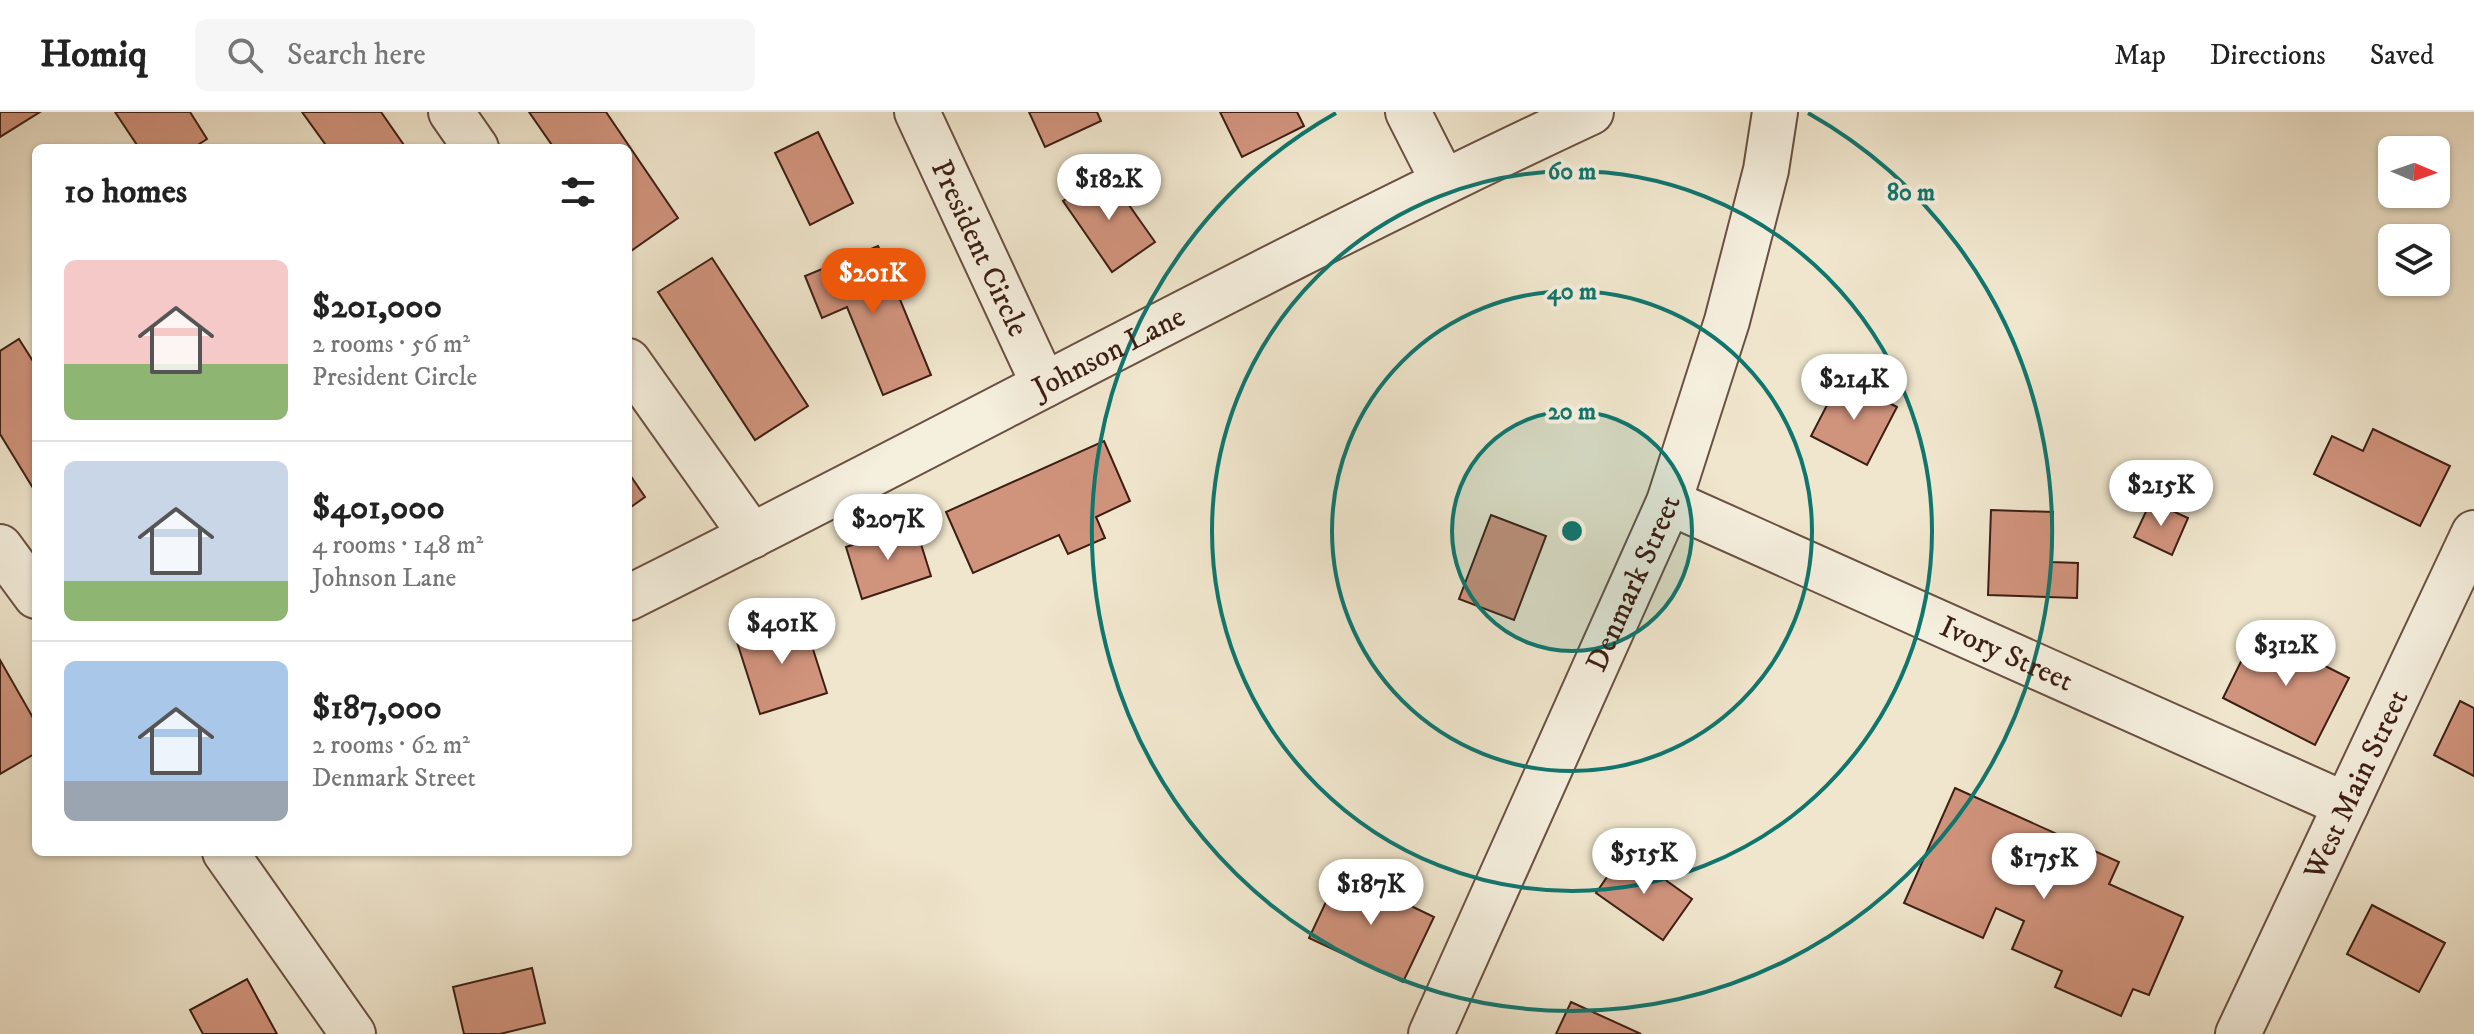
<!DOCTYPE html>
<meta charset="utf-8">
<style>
body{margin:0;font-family:"IM FELL DW Pica",serif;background:#f6f6f6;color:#222;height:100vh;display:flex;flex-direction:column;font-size:30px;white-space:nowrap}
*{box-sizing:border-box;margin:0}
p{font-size:26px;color:#767676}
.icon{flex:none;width:44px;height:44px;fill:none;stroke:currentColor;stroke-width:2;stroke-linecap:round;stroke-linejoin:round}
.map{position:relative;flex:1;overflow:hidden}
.side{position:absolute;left:32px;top:32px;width:600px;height:712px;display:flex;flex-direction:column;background:#fff;border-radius:12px;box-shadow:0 2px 6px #0004}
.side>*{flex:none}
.needle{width:52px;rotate:92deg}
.tools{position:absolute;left:2378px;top:24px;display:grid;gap:16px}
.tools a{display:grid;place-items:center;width:72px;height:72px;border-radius:12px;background:#fff;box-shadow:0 2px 6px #0004;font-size:40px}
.price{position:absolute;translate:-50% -68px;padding:0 18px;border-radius:28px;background:#fff;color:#222;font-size:26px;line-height:52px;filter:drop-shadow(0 2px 4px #0008)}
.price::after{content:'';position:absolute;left:50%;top:48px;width:24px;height:18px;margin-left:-12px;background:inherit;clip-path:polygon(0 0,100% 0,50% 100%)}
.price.on{background:#ea580c;color:#fff}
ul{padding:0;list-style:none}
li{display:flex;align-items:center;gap:24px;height:200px;padding:0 32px}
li+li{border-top:2px solid #e0e0e0}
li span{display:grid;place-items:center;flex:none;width:224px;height:160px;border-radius:12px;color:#555}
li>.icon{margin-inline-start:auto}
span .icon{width:96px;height:96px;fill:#fffc;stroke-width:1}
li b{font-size:34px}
h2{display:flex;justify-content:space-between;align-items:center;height:96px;padding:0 32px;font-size:34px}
header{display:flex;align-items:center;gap:48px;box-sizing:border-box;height:112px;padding:0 40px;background:#fff;border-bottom:2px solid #e0e0e0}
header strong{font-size:38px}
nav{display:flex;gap:44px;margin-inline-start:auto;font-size:28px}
.search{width:560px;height:72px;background:#f6f6f6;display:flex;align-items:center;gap:20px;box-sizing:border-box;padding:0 28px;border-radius:12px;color:#767676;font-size:30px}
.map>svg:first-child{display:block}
.building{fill:#d0937c;stroke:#3d1e13;stroke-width:2}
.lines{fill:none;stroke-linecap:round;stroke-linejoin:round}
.minor-casing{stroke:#6a5042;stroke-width:48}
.tertiary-casing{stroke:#6a5042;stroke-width:48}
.minor{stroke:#f5efde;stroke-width:44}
.tertiary{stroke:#f5efde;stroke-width:44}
.ring{fill:none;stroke:#0f766e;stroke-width:4}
.labels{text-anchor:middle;stroke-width:8;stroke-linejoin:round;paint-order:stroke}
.street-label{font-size:30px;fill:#3d1e13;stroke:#f5efde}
.centre{fill:#0f766e;stroke:#f5efde;stroke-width:4}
.ring-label{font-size:24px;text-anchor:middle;font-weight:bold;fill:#0f766e;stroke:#f5efde;stroke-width:8;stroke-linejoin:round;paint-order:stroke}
</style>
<header>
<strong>Homiq</strong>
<div class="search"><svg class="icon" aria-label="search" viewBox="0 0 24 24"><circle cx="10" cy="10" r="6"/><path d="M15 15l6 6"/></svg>Search here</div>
<nav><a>Map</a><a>Directions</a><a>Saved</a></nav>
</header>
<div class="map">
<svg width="2474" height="922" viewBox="0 0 2474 922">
<rect width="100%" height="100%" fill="#f0e6cd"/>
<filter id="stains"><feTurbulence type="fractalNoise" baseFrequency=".0025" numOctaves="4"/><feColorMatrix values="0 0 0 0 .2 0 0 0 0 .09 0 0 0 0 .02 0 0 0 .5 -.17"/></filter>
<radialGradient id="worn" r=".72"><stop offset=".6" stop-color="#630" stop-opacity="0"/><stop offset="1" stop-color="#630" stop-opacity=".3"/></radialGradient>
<!-- building -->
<g class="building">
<path d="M0,0H40L0,25Z"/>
<path d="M115,0H190L207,27L193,36H139Z"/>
<path d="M302,0H381L406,36H328Z"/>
<path d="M529,0H606L678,106L628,141V36H554Z"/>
<path d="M1029,0H1097L1101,9L1045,35Z"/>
<path d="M1220,0H1297L1304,14L1242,45Z"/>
<path d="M818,20L853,91L810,113L775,41Z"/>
<path d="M1105,59L1155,130L1112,160L1063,89Z"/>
<path d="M878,134L931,263L883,283L847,195L822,206L805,164Z"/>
<path d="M712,146L808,294L755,328L658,180Z"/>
<path d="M19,227L36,254V381L0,322V239Z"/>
<path d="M1841,266L1897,295L1867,353L1811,324Z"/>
<path d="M2373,317L2450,354L2420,414L2314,362L2332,324L2363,339Z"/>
<path d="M1104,329L1130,389L1096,405L1105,426L1068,442L1059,423L973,461L946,400Z"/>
<path d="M628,360L645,385L628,397Z"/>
<path d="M2151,389L2188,406L2172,443L2134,425Z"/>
<path d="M1991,398L2053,400L2051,450L2078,451L2077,486L1988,483Z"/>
<path d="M1491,403L1546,424L1514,508L1459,487Z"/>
<path d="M915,413L931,464L862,487L846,435Z"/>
<path d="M803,506L827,581L760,602L736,527Z"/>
<path d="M2256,519L2349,566L2315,633L2223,586Z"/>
<path d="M0,548L36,611V641L0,662Z"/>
<path d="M2460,589L2474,596V664L2434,643Z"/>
<path d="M1955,676L2119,750L2109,772L2183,805L2149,883L2133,877L2121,904L2055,875L2062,859L2012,837L2024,809L1996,796L1983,826L1904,791Z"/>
<path d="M1625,739L1692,787L1663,828L1596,781Z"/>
<path d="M1340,760L1434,805L1403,870L1309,826Z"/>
<path d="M2372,793L2445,831L2419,880L2347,842Z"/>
<path d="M532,856L545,911L500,922H464L453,875Z"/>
<path d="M247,867L277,922H203L190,898Z"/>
<path d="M1571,890L1641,922H1556Z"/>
</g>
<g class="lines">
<defs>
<g id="minor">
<path d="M451,0L476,36"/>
<path id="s1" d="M917,0L1044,273"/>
<path d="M1408,0L1443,69"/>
<path d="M628,249L752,424"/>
<path id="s2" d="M1669,390L2346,693"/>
<path id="s3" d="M628,486C950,326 1265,152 1591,0"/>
</g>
<g id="tertiary">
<path d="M0,435L36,484"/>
<path d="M225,740L353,922"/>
<path id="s4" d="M1431,922L1669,390L1727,209L1766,58L1775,0"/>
<path id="s5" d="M2238,922L2474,421"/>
</g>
</defs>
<!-- minor casing -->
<use href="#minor" class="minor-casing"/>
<!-- tertiary casing -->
<use href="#tertiary" class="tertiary-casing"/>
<!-- minor -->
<use href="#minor" class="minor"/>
<!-- tertiary -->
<use href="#tertiary" class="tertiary"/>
</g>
<!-- distance rings -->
<circle cx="1572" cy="419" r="120" fill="#0f766e" fill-opacity=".12"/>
<g class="ring">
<circle cx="1572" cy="419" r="120"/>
<circle cx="1572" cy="419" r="240"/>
<circle cx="1572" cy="419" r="360"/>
<path d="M1808 1A480 480 0 1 1 1336 1"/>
</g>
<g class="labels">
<!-- street labels -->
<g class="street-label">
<text dy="10" stroke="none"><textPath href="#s1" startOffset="150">President Circle</textPath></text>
<text dy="10" stroke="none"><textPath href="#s3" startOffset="540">Johnson Lane</textPath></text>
<text dy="10" stroke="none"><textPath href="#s4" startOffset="494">Denmark Street</textPath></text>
<text dy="10" stroke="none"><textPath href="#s2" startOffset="370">Ivory Street</textPath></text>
<text dy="10" stroke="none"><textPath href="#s5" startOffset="276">West Main Street</textPath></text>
</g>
</g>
<circle cx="1572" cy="419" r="12" class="centre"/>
<g class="ring-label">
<text x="1572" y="67">60 m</text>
<text x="1911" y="88">80 m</text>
<text x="1572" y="187">40 m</text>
<text x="1572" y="307">20 m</text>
</g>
<rect width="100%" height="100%" filter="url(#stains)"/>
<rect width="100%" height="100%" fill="url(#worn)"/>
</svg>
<div class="tools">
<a><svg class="needle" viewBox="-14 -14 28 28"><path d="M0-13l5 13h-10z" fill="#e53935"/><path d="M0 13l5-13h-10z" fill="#767676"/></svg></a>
<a><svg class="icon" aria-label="layers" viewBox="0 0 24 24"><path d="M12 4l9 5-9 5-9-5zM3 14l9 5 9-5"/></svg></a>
</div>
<b class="price" style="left:1109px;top:110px">$182K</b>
<b class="price on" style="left:873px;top:204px">$201K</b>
<b class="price" style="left:1854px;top:310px">$214K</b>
<b class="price" style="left:2161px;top:416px">$215K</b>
<b class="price" style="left:888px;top:450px">$207K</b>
<b class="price" style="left:782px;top:554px">$401K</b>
<b class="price" style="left:2286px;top:576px">$312K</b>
<b class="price" style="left:1644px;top:784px">$515K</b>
<b class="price" style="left:2044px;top:789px">$175K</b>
<b class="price" style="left:1371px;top:815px">$187K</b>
<section class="side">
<h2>10 homes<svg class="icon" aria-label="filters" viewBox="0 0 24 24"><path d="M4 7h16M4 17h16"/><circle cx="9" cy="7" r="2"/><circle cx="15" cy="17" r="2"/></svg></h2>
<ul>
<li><span style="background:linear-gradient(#f6c9c9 65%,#8fb573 0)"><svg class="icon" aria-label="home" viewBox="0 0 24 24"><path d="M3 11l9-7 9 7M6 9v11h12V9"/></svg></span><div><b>$201,000</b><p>2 rooms · 56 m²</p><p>President Circle</p></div></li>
<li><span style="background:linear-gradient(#c9d6e8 75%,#8fb573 0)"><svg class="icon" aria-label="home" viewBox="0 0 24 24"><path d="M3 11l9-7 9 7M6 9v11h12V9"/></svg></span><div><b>$401,000</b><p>4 rooms · 148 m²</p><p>Johnson Lane</p></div></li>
<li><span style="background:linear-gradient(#a9c7e8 75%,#9aa5b1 0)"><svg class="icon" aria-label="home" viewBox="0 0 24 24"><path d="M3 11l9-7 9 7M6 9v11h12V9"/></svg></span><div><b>$187,000</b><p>2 rooms · 62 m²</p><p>Denmark Street</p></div></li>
</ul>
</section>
</div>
